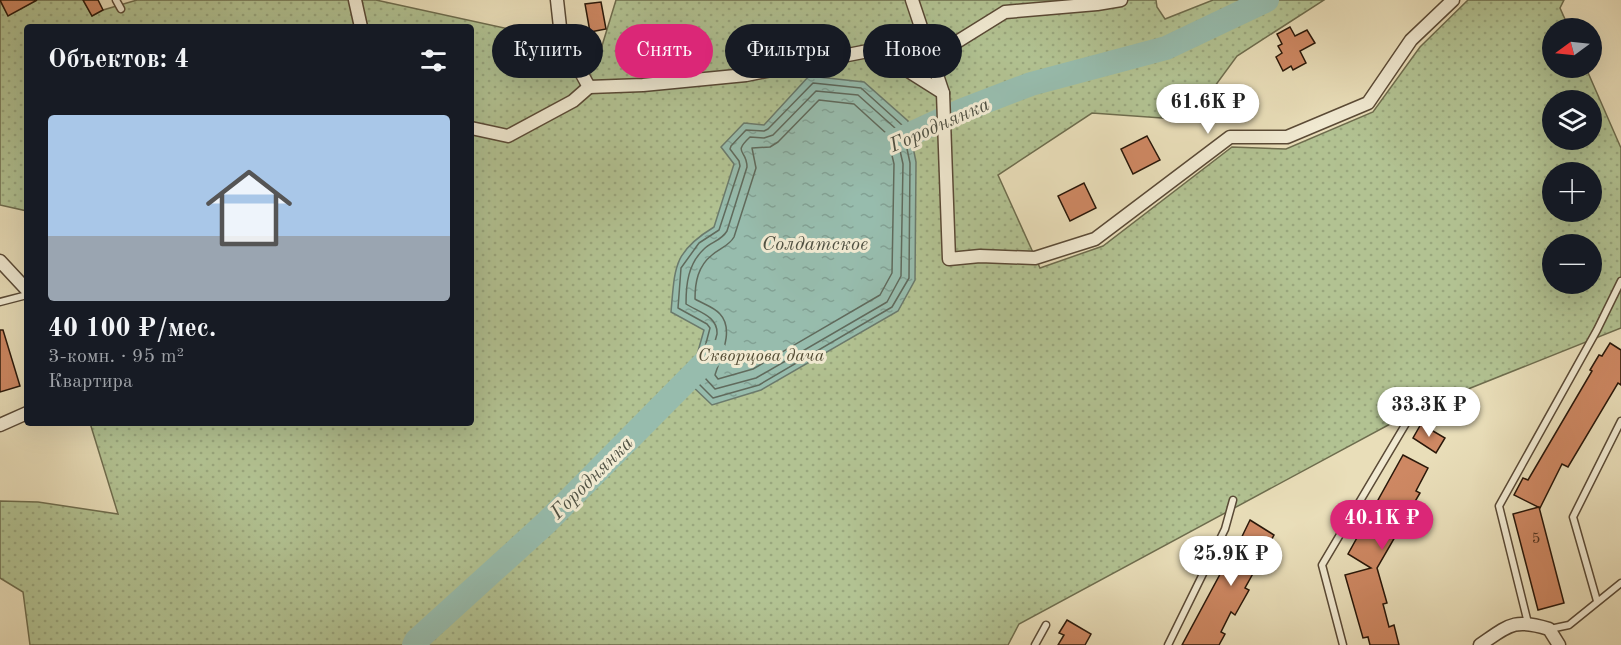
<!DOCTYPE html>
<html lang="ru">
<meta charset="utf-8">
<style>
body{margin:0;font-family:"Old Standard TT",serif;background:#20242c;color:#f1f3f6;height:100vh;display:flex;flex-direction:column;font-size:22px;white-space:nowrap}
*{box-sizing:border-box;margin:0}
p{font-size:20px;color:#9ea1a6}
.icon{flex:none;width:33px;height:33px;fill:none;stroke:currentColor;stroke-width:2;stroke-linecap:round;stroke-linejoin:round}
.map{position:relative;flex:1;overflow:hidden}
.drawer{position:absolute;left:24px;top:24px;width:450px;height:402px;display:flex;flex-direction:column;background:#171b24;border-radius:6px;box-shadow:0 6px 24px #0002}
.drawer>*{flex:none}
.top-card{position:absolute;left:492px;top:24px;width:570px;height:54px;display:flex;gap:12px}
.needle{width:39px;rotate:255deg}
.tools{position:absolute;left:1542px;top:18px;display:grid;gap:12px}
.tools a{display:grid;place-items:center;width:60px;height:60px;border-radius:50%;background:#171b24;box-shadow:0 6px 24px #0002;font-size:30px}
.price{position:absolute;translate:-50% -51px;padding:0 14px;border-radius:21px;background:#fff;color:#222;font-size:20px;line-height:39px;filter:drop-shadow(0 2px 3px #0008)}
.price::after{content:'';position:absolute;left:50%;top:36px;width:18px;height:14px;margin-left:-9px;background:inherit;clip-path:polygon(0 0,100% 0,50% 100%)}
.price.on{background:#db2777;color:#fff}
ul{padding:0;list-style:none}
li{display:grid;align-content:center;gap:12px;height:318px;padding:0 24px}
li span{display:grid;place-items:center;height:186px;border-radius:6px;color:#555}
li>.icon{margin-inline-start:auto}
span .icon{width:108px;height:108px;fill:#fffc;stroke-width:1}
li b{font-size:26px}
h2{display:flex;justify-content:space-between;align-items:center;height:72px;padding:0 24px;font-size:26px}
.chip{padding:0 21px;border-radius:27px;background:#171b24;box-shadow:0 6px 24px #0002;font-size:21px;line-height:54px}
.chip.on{background:#db2777;color:#fff}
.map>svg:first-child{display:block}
.park{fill:url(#park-dots);stroke:#6e6d4e;stroke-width:1.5;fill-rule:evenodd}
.water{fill:url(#water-ripples);stroke:#6b7a6c;stroke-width:1.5}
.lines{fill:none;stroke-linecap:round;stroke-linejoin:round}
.shore{stroke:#606a5c;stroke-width:1.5}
.river{stroke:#97bcad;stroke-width:24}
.building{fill:#ce8863;stroke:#2a180a;stroke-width:1.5}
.service-casing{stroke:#5a4a36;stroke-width:9}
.minor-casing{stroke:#5a4a36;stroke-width:15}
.service{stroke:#f1ead2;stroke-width:6}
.minor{stroke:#f1ead2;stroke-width:12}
.labels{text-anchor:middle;stroke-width:6;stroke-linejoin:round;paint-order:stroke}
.number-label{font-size:15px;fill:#533420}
.park-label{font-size:18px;font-style:italic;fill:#534b33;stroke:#f1ead2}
.water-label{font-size:20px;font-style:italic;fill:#505143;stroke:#f1ead2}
</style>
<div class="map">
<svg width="1621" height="645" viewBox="0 0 1621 645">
<defs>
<pattern id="park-dots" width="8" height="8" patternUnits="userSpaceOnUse" patternTransform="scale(1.5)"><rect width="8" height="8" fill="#b2c292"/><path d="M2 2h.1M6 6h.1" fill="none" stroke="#99a67d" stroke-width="1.8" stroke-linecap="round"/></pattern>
<pattern id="water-ripples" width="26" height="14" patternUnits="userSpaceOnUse" patternTransform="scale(1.5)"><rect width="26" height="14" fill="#97bcad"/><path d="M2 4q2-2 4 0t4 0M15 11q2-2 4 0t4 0" fill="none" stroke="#82a194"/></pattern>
</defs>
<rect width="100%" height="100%" fill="#e9deb9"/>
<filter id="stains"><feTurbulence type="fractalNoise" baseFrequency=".00333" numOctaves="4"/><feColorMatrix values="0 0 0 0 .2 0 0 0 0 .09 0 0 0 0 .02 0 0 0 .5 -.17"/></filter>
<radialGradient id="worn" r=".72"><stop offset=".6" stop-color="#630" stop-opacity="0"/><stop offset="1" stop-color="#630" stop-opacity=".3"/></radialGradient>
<!-- park -->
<path class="park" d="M37,0H83L92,16L103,10L137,0H376L601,49L616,0H1156L1157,7L1165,19L1213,0H1324L1237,56L1190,120L1092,113L998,175L1040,268L1103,246L1232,147L1286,149L1373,112L1420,47L1468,0H1564L1560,8L1569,28H1552V68H1586L1621,148V328L1418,409L1019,624L1008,645H30L23,592L0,578V501L38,502L118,514L90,423H471V27H27V211L0,205V1L8,15ZM1552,100H1592V140H1552ZM1552,172H1592V212H1552ZM1552,244H1592V284H1552Z"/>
<!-- water -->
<path class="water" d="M809,76L864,82L908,121L916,162L915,280L898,311L761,390L712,405L689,383L704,330L671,312C675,267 673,252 714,227L734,164L721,147L744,123L764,125Z"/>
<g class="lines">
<!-- shore -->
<g class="shore">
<path d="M813,83L861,88L902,125L910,163L909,278L892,307L759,385L713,398L696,381L710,328L707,324L678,308L681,268L699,243L719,230L740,166L739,161L730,149L731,146L746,130L764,131L768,129Z"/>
<path d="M816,91L858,95L895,128L903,164L901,276L887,302L756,378L715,389L705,378L717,334C718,316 698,312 686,304C686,284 688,264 704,249C711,242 721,241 727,231L747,167C747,149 732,154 750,137L764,138L773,135Z"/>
<path d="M819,100L854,104L887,134L894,164L892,273L880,295L753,369L718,379L715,375C720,358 735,330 720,314C714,307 703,304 695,299C695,282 698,266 712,255C720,248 729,246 734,237L756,168L752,148L770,147L778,142Z"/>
</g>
<!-- river -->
<g class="river">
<path d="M882,147L963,110L1031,84L1166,48L1267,0"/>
<path d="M414,645L416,641L547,522L715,352"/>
</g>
</g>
<!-- building -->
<g class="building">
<path d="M0,0H37L8,16Z"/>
<path d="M83,0H98L103,10L92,16Z"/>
<path d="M601,2L606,29L590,32L585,4Z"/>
<path d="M1290,27L1295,36L1307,30L1315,43L1300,51L1306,63L1293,70L1291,66L1283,71L1276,57L1282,53L1278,46L1282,44L1277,34Z"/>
<path d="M1147,136L1160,160L1133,174L1121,149Z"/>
<path d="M1084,183L1096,208L1070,221L1058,196Z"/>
<path d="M0,330H3L20,386L0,392Z"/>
<path d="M1610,343L1621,350V385L1618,383L1568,467L1562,464L1540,508L1514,495L1523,478L1528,480L1592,371L1590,370L1599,355L1602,356Z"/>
<path d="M1421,424L1445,438L1436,453L1413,438Z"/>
<path d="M1403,455L1428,468L1416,491L1420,493L1406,517L1402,515L1391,534L1395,537L1377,568L1387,603L1383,604L1389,627L1394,625L1399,645H1370L1368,637L1363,638L1345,575L1371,568L1348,554Z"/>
<path d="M1539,507L1564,603L1538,610L1513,514Z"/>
<path d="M1250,520L1274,535L1268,546L1272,548L1259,572L1255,570L1245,588L1249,590L1235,615L1231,612L1221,632L1225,634L1219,645H1182L1232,552L1234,553Z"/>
<path d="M1067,620L1091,634L1085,645H1058L1064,635L1059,633Z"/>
</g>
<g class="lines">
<defs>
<g id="service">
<path d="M116,0L121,9"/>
<path d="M0,302L27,295"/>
<path d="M1597,601L1573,517L1621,421"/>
<path d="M1528,623L1499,506L1597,330L1621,281"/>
<path d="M1550,629L1569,625L1621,583"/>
<path d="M1035,645L1046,625"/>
<path d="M1168,645L1225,529L1233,500"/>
<path d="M1343,645L1322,565L1411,415"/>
</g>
<g id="minor">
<path d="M355,0L361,27"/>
<path d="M557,0L561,36L589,87L643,85L746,75L868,51L905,69L943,93"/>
<path d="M912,0L943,93L949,259L980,256L1035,258L1095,239L1230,137H1287L1368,103L1411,40L1453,0"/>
<path d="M931,58L1005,12L1097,4L1121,0"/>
<path d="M471,128L508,136L573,101L589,87"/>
<path d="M0,261L27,290"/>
<path d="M0,425L27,413"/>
<path d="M1480,645C1509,625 1514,618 1549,629L1559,645"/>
</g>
</defs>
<!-- service casing -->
<use href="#service" class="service-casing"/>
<!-- minor casing -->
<use href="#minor" class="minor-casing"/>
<!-- service -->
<use href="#service" class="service"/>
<!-- minor -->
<use href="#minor" class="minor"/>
</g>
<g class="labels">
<!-- number labels -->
<g class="number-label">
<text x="1536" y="543">5</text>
</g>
<!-- park labels -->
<g class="park-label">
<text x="761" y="361">Скворцова дача</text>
</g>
<!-- water labels -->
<g class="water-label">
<text transform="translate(939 124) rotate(-24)" y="7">Городнянка</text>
<text x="815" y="250">Солдатское</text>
<text transform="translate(591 477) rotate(-45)" y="7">Городнянка</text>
</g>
</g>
<rect width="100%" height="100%" filter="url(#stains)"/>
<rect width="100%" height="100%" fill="url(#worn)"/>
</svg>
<div class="tools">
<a><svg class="needle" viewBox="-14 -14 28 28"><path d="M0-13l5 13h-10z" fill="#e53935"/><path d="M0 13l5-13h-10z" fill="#9ea1a6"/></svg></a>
<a><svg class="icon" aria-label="layers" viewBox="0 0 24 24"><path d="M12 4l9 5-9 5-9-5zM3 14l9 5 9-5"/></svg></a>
<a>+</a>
<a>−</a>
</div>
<b class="price" style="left:1208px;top:135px">61.6K ₽</b>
<b class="price" style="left:1429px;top:438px">33.3K ₽</b>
<b class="price on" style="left:1382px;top:551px">40.1K ₽</b>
<b class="price" style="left:1231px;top:587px">25.9K ₽</b>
<div class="top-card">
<a class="chip">Купить</a>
<a class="chip on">Снять</a>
<a class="chip">Фильтры</a>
<a class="chip">Новое</a>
</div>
<section class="drawer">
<h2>Объектов: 4<svg class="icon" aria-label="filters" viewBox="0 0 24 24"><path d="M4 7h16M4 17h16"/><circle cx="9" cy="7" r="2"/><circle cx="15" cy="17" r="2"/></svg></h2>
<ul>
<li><span style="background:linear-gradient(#a9c7e8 65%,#9aa5b1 0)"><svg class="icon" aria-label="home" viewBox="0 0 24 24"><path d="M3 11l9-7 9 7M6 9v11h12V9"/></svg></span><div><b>40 100 ₽/мес.</b><p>3-комн. · 95 m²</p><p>Квартира</p></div></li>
</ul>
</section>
</div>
